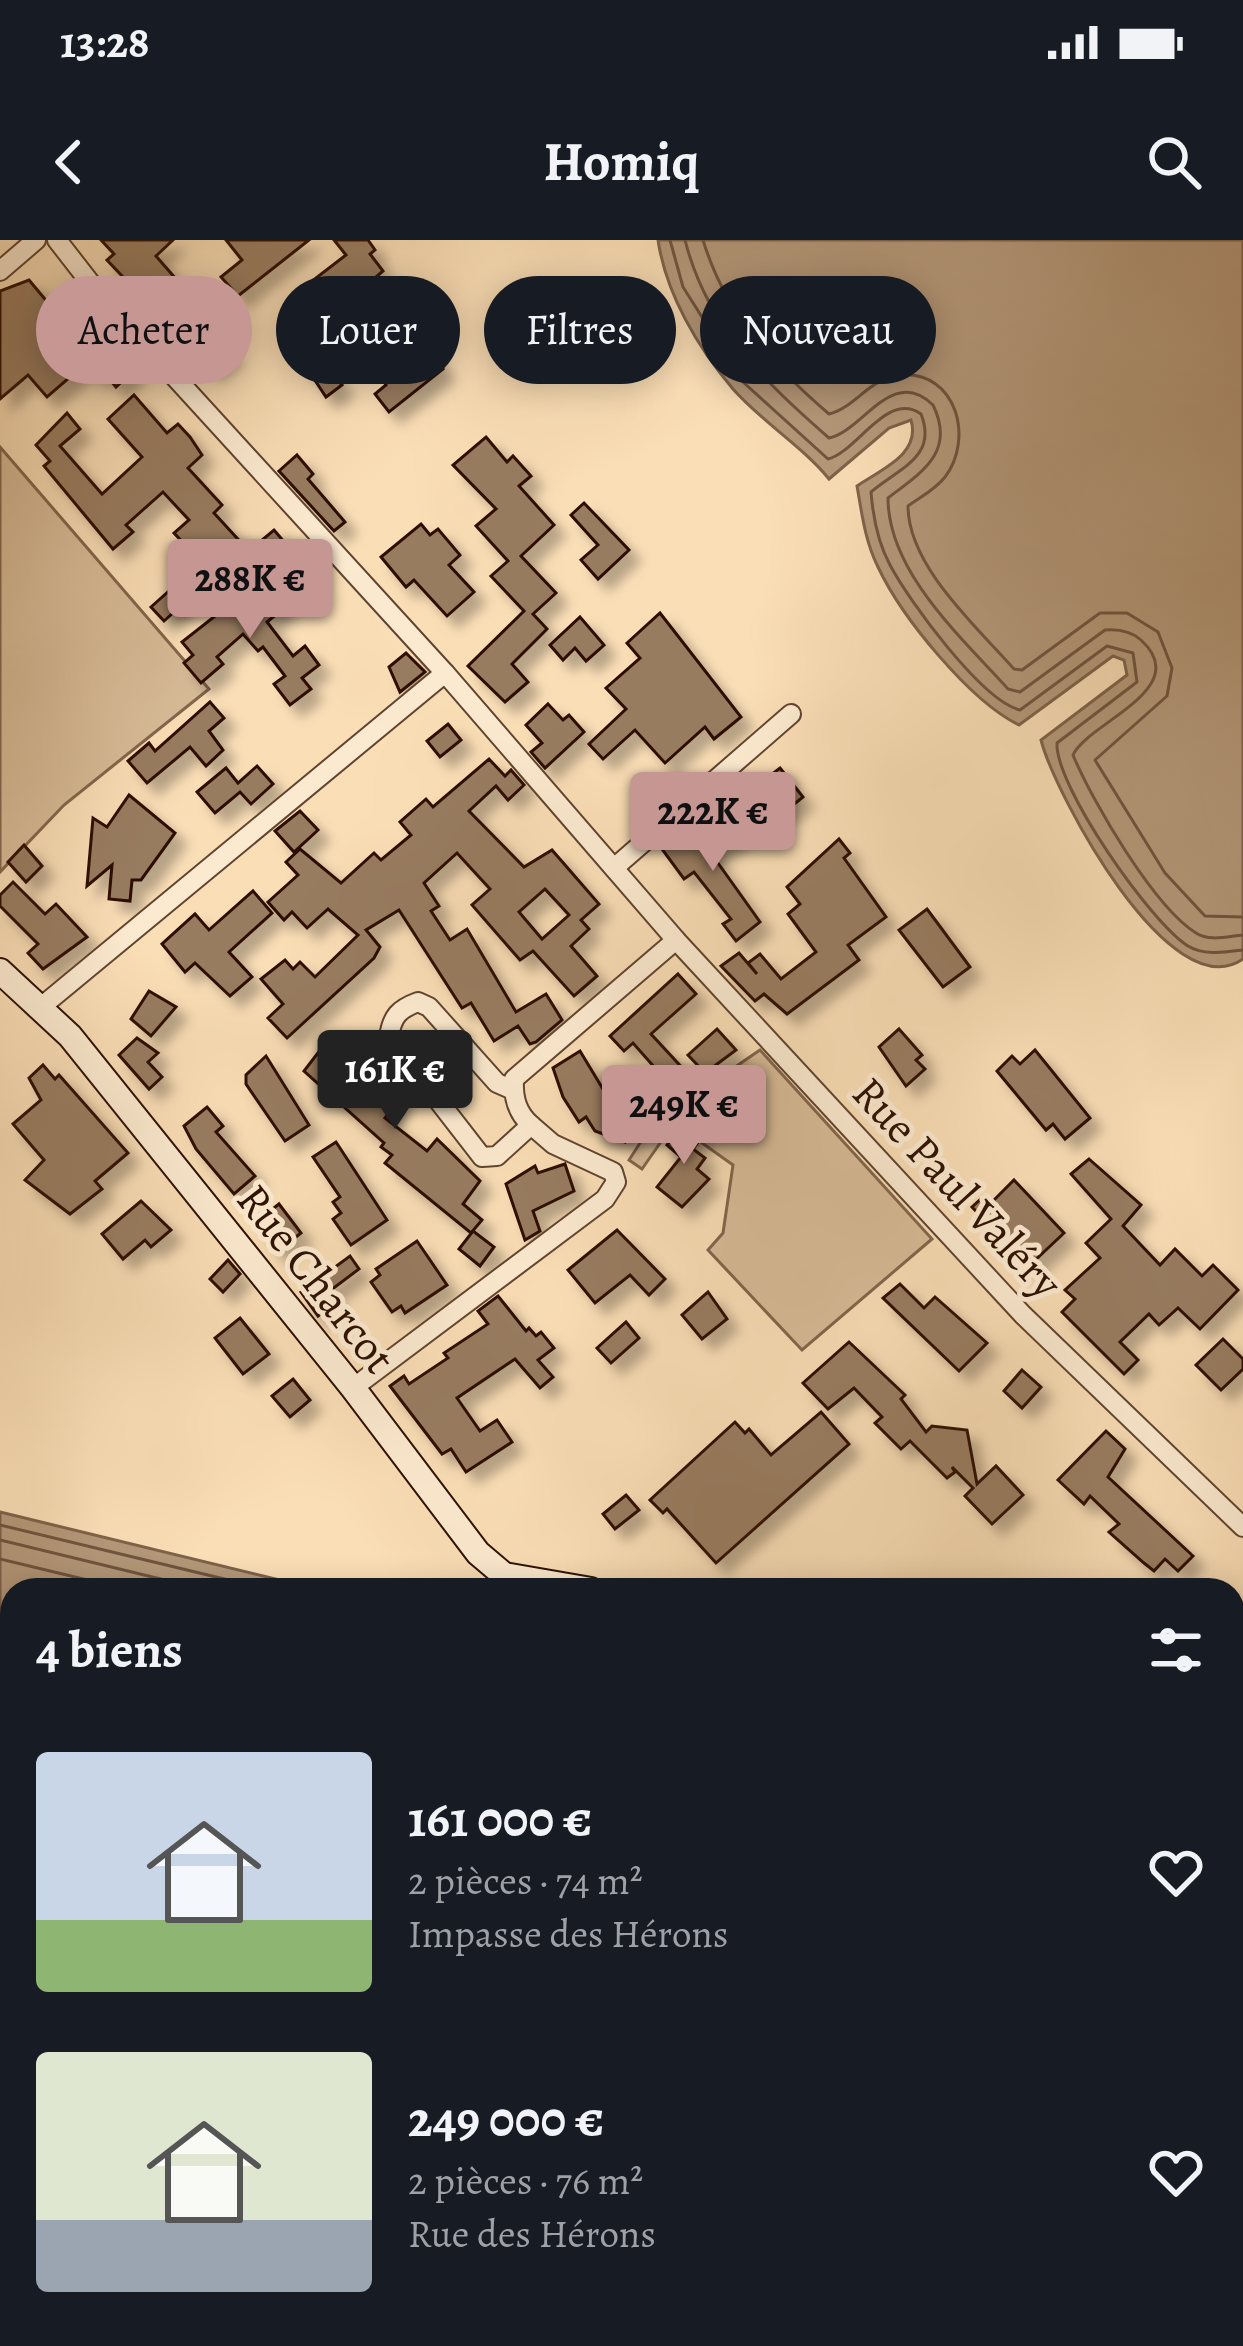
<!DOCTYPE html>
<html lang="fr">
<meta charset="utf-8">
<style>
body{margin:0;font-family:Alegreya,serif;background:#20242c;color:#f1f3f6;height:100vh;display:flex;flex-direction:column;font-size:45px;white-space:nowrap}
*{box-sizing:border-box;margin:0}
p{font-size:39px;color:#9ea1a6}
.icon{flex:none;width:66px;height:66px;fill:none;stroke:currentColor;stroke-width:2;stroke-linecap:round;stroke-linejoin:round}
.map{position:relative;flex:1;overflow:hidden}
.side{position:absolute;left:0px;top:1338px;width:1245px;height:768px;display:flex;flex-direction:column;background:#171b24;border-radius:36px 36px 0 0;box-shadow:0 6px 30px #0003}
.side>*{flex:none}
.banner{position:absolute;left:36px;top:36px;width:1173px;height:108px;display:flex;gap:24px}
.price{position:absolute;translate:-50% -102px;padding:0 27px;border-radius:12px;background:#c59692;color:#111;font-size:39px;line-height:78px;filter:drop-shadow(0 3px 6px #0008)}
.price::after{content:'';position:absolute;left:50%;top:72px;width:36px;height:27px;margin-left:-18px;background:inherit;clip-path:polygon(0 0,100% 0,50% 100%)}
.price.on{background:#222;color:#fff}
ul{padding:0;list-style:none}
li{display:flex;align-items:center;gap:36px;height:300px;padding:0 36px}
li span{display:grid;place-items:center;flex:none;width:336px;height:240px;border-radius:12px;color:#555}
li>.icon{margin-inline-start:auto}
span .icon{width:144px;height:144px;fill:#fffc;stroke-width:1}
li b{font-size:51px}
h2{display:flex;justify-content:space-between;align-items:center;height:144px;padding:0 36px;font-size:51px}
.tag{padding:0 42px;border-radius:54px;background:#171b24;box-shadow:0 6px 30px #0003;font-size:42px;line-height:108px}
.tag.on{background:#c59692;color:#111}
.status{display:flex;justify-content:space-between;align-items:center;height:84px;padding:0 60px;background:#171b24;direction:ltr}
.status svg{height:33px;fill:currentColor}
header{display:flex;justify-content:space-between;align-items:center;height:156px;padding:0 36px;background:#171b24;font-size:54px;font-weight:700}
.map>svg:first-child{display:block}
.green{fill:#d7bb97;stroke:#82664c;stroke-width:3}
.water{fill:#b49879;stroke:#7e6249;stroke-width:3}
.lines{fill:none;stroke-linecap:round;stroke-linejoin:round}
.shore{stroke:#70543e;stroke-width:3}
.building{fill:#987c60;stroke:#2d1102;stroke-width:3;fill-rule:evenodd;filter:url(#shadow)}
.street-casing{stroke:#60442f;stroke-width:22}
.secondary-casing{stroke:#2d1102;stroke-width:28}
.primary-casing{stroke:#2d1102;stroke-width:32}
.street{stroke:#fcead0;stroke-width:18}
.secondary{stroke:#fcead0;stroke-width:24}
.primary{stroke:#fadeb6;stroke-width:27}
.rail{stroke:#2d1102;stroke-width:6;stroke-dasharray:21 21;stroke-linecap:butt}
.labels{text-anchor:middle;stroke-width:10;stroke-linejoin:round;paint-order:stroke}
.street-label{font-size:45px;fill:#2d1102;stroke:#fcead0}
</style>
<div class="status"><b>13:28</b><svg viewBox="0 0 49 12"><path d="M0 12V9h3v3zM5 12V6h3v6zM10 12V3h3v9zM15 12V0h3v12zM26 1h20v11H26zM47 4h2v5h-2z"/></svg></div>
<header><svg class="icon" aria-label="back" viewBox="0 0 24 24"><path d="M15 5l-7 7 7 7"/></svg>Homiq<svg class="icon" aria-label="search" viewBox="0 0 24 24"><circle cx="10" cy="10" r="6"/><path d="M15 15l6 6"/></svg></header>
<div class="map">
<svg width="1243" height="2106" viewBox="0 0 1243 2106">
<defs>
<filter id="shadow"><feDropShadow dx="11" dy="11" stdDeviation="6" flood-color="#0004"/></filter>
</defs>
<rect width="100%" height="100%" fill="#fadeb6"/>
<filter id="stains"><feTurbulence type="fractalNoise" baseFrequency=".00167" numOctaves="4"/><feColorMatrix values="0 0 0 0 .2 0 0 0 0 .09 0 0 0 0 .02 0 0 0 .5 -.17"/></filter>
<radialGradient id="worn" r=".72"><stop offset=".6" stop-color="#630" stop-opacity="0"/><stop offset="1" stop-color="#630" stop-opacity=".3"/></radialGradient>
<!-- green -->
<g class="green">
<path d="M0,207L209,449L64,565L0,632Z"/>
<path d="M760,810L932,999L802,1110L708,1010L723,993L733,925L702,903L706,890L692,880L665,896L642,929L629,920L653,883Z"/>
</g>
<!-- water -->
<g class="water">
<path d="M658,0H1243V719C1170,770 1055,554 1041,500L1127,435L1124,420L1113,416L1019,485C970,461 902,378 878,327C865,301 862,274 857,246C882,229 921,214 911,180L889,188L829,239C801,205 762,182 733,149C698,108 666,54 658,0Z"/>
<path d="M0,1272L321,1350H12V1520L0,1517Z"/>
<path d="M1233,1526L1243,1527V1773L1233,1772Z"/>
</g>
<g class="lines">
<!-- shore -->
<g class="shore">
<path d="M670,0L683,47L743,142L828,219C857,212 887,150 921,174C938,217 899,228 871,252C873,277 878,303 890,325C909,361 982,461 1020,470L1107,406L1133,413L1137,442L1057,503C1055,546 1150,682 1188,706C1204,716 1226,712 1243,710"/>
<path d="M685,0C707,87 764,141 829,198C863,191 892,125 933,165C956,212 922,232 888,258C888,332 962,398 1008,449L1020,452L1105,390C1118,389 1131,391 1141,400C1195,449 1087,483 1073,515C1092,561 1154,667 1196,693C1210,702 1229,696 1243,695"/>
<path d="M703,0C726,75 771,124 829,174C855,168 870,137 901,135C957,131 974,199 945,237C935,250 920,257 908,266C908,326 977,387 1014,429L1022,430L1100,373H1127L1158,392L1172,428L1167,456L1095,520L1165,633L1205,676L1243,677"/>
<path d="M0,1285L270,1350"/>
<path d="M0,1300L206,1350"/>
<path d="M0,1319L129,1350"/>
</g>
</g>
<!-- building -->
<g class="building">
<path d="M101,0H173L156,16L183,47L189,41L211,66L199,77L230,113L210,129L107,20L114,14Z"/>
<path d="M226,0H309L238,56L221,37L242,20Z"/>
<path d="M334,0H368L375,10L370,14L383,31L355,55L372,76L355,90L338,68L325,78L303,48L346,15Z"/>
<path d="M29,40L69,88L90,69L134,130L116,147L103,131L96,136L85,124L47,157L28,135L0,159V51Z"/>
<path d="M318,100L333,117L325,124L342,145L326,157L299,116Z"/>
<path d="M426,107L443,129L389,172L375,154L386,145L383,140Z"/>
<path d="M134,155L167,193L178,184L190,197L202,215L188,228L222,265L214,273L246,308L215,336L174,293L189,280L163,252L126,285L133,292L113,309L44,226L50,221L36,205L67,173L80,189L60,206L102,254L142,217L108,179Z"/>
<path d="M486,197L507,222L513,216L531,236L519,246L554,285L521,316L556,353L533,374L547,389L512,424L528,442L505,462L468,426L524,371L491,336L508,321L476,286L496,269L453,225Z"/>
<path d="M297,215L313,234L308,239L345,282L334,291L279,231Z"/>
<path d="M584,263L629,310L598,339L581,320L598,305L571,275Z"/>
<path d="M421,284L430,295L438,289L460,315L449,325L474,352L447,376L414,340L406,347L381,317Z"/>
<path d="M274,290L286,304L261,325L249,311Z"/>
<path d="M262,339L285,367L267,382L293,416L305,406L319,425L302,438L311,449L290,465L274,444L285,436L263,407L258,411L243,394L217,417L223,424L201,443L184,423L193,415L182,402Z"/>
<path d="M170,350L183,364L164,381L151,367Z"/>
<path d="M660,373L741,477L714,499L705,487L665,523L635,490L603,519L589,504L626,469L606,448L640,418L627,403Z"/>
<path d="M580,377L604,405L586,421L575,408L563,420L550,405Z"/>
<path d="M406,413L425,432L400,452L389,427Z"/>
<path d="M210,462L224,478L209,491L223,510L206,526L190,507L147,543L128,521L149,503L155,511Z"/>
<path d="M548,464L563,480L569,475L584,492L545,528L531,512L542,503L526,485Z"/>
<path d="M448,484L461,500L440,517L427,501Z"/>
<path d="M489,519L505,536L511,530L524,545L508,560L496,546L469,571L524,627L552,610L599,664L581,680L589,689L571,706L597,736L574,756L533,711L520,720L472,665L490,649L457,613L424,643L439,666L431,671L450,700L467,689L516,772L546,754L562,780L536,802L530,804L518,786L494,801L471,763L462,768L399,670L366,690L380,707L374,718L287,798L268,778L283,764L261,739L285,720L293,729L300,722L315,737L358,695L328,669L307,688L292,672L284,680L268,662L298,635L286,622L300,609L341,643L374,613L381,620L411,595L400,582L426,559L433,567ZM545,649L569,675L542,699L519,672Z"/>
<path d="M257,526L273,544L251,564L240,552L215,573L197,552L226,528L238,543Z"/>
<path d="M780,528L803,557L782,574L758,545Z"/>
<path d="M129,555L175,593L141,640H132L130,661L109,659L112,625L87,646L93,578L107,587Z"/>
<path d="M300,571L318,590L294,612L275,591Z"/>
<path d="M729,579L741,591L713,616L760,682L736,701L723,684L731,679L694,632L684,639L662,609L692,587L704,603Z"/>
<path d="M839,599L850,613L844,618L886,677L848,705L859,720L787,774L764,754L755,761L721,726L739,713L757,734L748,723L760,714L781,739L816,712L788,674L800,664L787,647Z"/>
<path d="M24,605L42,626L26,642L8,622Z"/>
<path d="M13,642L45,674L56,664L87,697L43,729L28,713L38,704L0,666V655Z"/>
<path d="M253,651L272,673L229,712L252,737L230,756L195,723L185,732L162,704L195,674L209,690Z"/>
<path d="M927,669L970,727L943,747L899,690Z"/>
<path d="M678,734L696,754L651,794L687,833L672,847L633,803L624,811L610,796Z"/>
<path d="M149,751L176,767L151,796L131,779Z"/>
<path d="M717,789L736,810L705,833L688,815Z"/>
<path d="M899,789L922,815L916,820L925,829L906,846L879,807Z"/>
<path d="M331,796L402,856L385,878L427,911L437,899L480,941L463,964L482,980L471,993L385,923L392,915L381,907L384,903L304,831Z"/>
<path d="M137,798L158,813L148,822L162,837L149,849L119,815Z"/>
<path d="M1035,810L1090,878L1065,899L1053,884L1046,890L997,831L1012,816L1020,824Z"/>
<path d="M580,811L609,859L637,870L625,902L595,891L586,877L579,882L563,857L553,828Z"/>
<path d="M266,816L309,885L285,901L246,844V835Z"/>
<path d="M43,825L55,839L59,835L128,913L95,941L102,949L70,974L25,940L44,920L13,884L41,860L29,838Z"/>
<path d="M207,867L223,886L216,892L255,936L234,954L196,909L184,886Z"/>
<path d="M685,882L702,897L693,909L705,918L697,929L709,939L682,967L657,947L681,917L667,905Z"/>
<path d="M336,902L387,980L351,1005L333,979L341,973L333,962L340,957L313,917Z"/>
<path d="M1089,919L1141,965L1123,986L1160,1025L1175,1009L1202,1036L1213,1025L1238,1050L1200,1089L1178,1068L1159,1085L1149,1074L1120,1102L1138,1120L1124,1134L1062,1072L1075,1059L1065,1050L1100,1018L1086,1003L1111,979L1071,934Z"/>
<path d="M565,924L574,951L533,971L540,991L525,1000L506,944L535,926L538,933Z"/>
<path d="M1014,940L1064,993L1029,1026L972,967L984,956L991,963Z"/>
<path d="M141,961L171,990L151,1007L145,1000L123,1019L102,994Z"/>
<path d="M279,964L301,993L277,1012L255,983Z"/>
<path d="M617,990L665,1039L649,1055L630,1035L595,1063L568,1030Z"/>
<path d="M473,991L494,1007L480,1026L459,1009Z"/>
<path d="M417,1001L447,1045L405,1073L401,1066L392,1072L371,1042L380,1035L376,1029Z"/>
<path d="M350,1016L359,1029L327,1053L335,1063L318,1076L301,1052Z"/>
<path d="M228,1020L240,1034L223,1052L210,1039Z"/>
<path d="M900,1044L924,1068L935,1057L987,1103L959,1131L883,1058Z"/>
<path d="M708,1052L727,1079L702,1099L682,1075Z"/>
<path d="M498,1056L526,1091L529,1088L536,1096L541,1092L554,1108L538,1120L553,1137L540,1148L515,1119L457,1158L480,1191L497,1180L512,1202L466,1232L451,1209L442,1214L390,1146L404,1136L409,1144L448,1118L444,1113L488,1084L478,1071Z"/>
<path d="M240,1078L269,1114L243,1134L215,1098Z"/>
<path d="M626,1082L639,1098L611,1123L597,1108Z"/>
<path d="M1223,1099L1243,1119V1129L1221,1150L1196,1125Z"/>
<path d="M849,1102L905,1155L901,1159L926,1192L932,1186L967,1190L977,1244L996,1226L1023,1255L992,1284L965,1256L973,1248L952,1227L955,1232L947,1238L910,1201L901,1209L875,1183L882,1177L854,1148L828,1169L803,1143Z"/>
<path d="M1022,1130L1041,1147L1022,1168L1004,1151Z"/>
<path d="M293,1139L310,1160L290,1177L272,1156Z"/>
<path d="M821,1172L849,1204L716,1323L667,1269L663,1273L650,1260L735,1182L745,1193L749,1189L771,1215Z"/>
<path d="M1106,1191L1125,1209L1108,1237L1193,1316L1178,1331L1165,1319L1154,1331L1144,1323L1109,1292L1119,1284L1090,1256L1084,1264L1058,1240Z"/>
<path d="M626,1255L639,1270L615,1289L603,1274Z"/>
</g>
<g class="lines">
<defs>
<g id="street">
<path d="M57,0L99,54L445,433L676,700L1023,1075L1243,1287"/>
<path d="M0,31L36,0"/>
<path d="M614,628L791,474"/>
<path d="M41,767L445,433"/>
<path d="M513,850L497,843L429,767L418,762C399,769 392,776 389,797L482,917L497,916L531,885C517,873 513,858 514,839L676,700"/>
<path d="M353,1148L605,959L616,942L613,932L553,904L531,885"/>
<path d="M1233,1435L1243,1436"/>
</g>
<g id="secondary">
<path d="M0,731L70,796L353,1148L478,1313L504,1335L591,1350"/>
<path d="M1233,1845L1243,1846"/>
</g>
<g id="primary">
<path d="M0,1593L12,1595"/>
<path d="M1233,1918L1243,1920"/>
<path d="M1233,1949L1243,1953"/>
<path d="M1233,1983L1243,1988"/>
</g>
</defs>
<!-- street casing -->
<use href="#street" class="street-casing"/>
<!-- secondary casing -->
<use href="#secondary" class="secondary-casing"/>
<!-- primary casing -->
<use href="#primary" class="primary-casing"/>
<!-- street -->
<use href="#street" class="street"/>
<!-- secondary -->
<use href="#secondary" class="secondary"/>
<!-- primary -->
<use href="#primary" class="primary"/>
<!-- rail -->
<g class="rail">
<path d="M0,1713L12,1715"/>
<path d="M0,1739L12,1742"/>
<path d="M1119,2094L1148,2106"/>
<path d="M1158,2094L1186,2106"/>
<path d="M1228,2094L1243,2101"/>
</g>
</g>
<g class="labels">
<!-- street labels -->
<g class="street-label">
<text transform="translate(958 947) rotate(47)" y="16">Rue Paul Valéry</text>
<text transform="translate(317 1038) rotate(52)" y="16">Rue Charcot</text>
</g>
</g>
<rect width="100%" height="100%" filter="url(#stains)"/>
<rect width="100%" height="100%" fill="url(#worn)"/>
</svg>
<b class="price" style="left:250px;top:401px">288K €</b>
<b class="price" style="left:713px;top:634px">222K €</b>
<b class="price on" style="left:395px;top:892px">161K €</b>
<b class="price" style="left:684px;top:927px">249K €</b>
<div class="banner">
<a class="tag on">Acheter</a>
<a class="tag">Louer</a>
<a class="tag">Filtres</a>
<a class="tag">Nouveau</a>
</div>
<section class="side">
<h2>4 biens<svg class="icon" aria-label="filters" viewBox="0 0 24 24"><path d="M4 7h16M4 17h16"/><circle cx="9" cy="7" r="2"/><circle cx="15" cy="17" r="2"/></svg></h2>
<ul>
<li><span style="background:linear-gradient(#c9d6e8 70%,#8fb573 0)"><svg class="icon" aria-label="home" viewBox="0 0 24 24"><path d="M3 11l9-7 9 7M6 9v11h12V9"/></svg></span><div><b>161 000 €</b><p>2 pièces · 74 m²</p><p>Impasse des Hérons</p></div><svg class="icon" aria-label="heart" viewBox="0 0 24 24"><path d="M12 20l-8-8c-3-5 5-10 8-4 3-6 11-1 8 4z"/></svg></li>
<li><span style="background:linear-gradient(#dfe7d0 70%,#9aa5b1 0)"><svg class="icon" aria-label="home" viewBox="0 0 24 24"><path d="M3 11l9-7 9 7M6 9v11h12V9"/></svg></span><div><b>249 000 €</b><p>2 pièces · 76 m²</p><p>Rue des Hérons</p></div><svg class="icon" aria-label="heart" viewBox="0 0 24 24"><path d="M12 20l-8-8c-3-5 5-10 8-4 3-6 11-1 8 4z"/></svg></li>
</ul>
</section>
</div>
